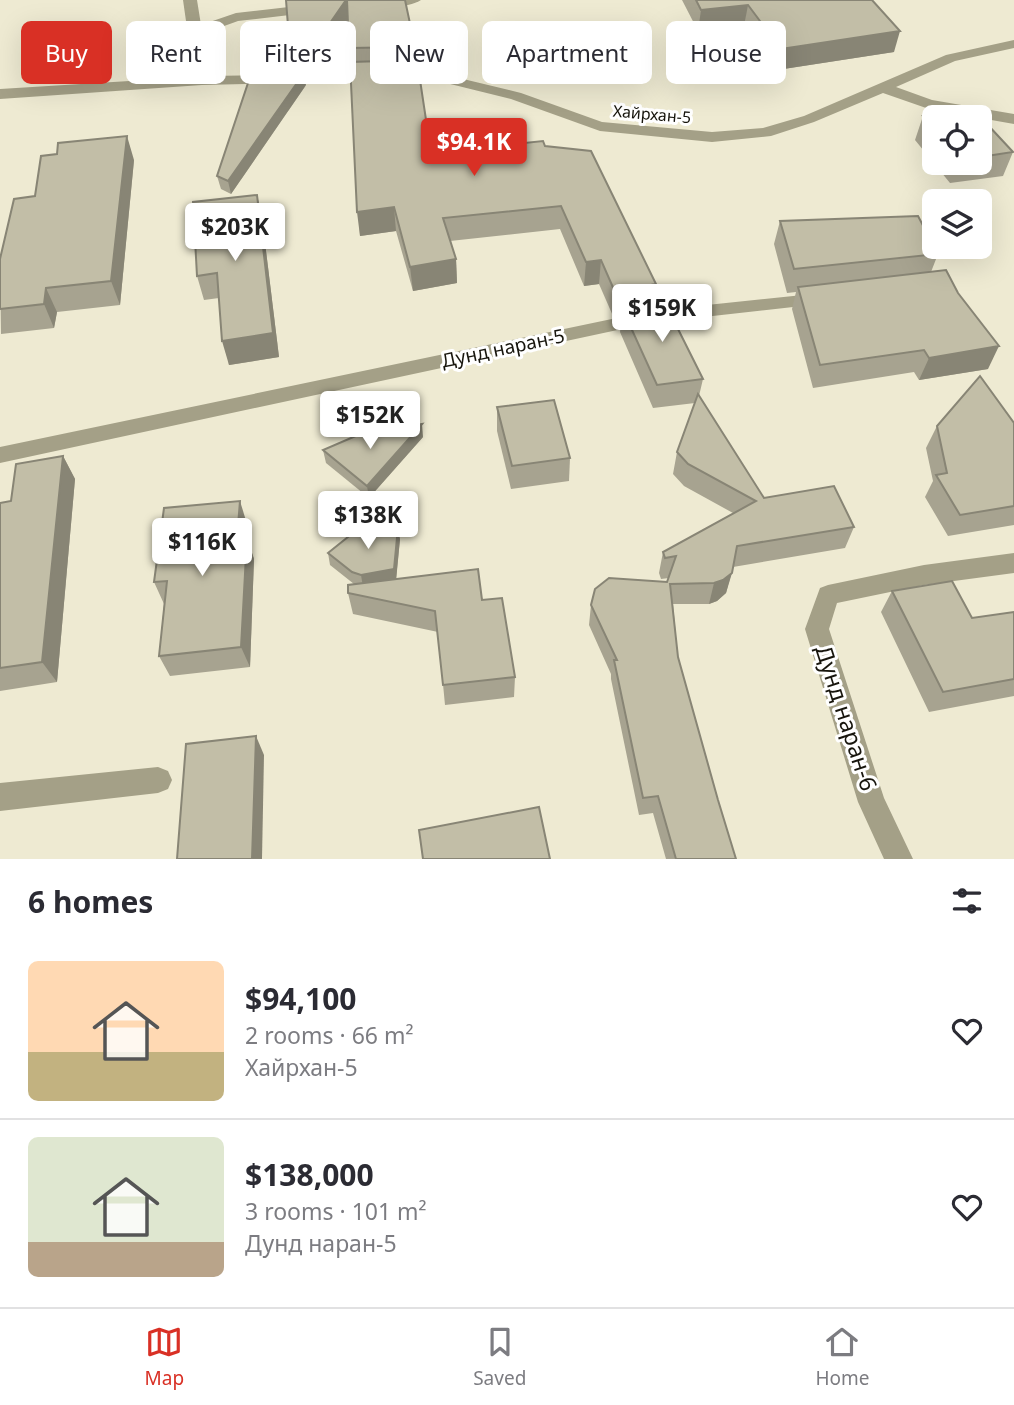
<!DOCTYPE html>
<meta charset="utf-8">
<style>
body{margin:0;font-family:"Noto Sans",sans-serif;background:#f7f7f7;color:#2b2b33;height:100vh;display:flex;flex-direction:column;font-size:26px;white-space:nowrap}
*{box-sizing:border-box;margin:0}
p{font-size:23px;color:#7c7c81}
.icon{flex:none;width:38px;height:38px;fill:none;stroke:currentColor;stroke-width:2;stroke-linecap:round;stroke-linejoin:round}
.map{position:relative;height:859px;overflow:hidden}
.panel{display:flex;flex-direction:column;background:#fff;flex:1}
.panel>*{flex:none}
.guide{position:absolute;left:21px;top:21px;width:973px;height:63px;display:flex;gap:14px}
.fabs{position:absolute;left:922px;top:105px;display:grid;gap:14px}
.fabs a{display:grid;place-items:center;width:70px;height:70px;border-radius:10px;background:#fff;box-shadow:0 7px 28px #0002;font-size:35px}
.price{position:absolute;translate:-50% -60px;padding:0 16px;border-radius:7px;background:#fff;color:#222;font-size:23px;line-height:46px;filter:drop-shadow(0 2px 4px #0008)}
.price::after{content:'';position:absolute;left:50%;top:42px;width:21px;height:16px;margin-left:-10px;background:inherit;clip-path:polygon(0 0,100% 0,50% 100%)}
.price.active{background:#d93025;color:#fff}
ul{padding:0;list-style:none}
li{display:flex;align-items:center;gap:21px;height:175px;padding:0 28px}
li+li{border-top:2px solid #e1e1e2}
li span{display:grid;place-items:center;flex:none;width:196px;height:140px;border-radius:10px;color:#555}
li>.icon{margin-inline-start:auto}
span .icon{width:84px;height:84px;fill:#fffc;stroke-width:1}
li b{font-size:30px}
h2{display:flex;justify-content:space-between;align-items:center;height:84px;padding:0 28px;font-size:30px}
.chip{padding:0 24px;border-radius:10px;background:#fff;box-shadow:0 7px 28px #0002;font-size:24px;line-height:63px}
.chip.active{background:#d93025;color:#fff}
.menu{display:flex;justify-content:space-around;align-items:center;height:98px;border-top:2px solid #e1e1e2;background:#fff;font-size:19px;color:#7c7c81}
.menu a{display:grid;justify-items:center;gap:4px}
.menu .active{color:#d93025}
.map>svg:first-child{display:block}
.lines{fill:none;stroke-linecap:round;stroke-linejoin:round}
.street{fill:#a4a087;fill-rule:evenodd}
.wall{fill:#a7a390;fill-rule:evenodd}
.shaded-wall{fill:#888575}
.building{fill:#c2bea7;stroke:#888575;stroke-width:2}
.labels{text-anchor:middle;stroke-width:6;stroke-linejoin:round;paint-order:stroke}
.far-street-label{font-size:16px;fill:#17150d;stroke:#fff}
.street-label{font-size:19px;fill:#17150d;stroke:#fff}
.near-street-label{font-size:23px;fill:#17150d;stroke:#fff}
</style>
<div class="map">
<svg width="1014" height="859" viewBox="0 0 1014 859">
<rect width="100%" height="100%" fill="#eeead2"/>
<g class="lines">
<!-- street -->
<g class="street">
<path d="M183,0H197L201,25L236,13L315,4L322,8L315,12L238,21L202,34L209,76L434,72L521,93L602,122L712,132L763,128L804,116L946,55L1014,40V48L955,61L896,87L932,100L1014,114V124L929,109L883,93L814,122L771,136L712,142L600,131L511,99L434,80L202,85L0,99V89L194,77Z"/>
<path d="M375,0H421C411,7 382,10 372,3Z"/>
<path d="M822,293L831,299L829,303L650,323L0,463V447L650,311Z"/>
<path d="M1014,553V573L924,585L837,603L829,629L884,798L913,859H884L858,802L805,629L820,588L828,585L924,565Z"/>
<path d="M158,767L168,771L172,780L168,789L158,793L0,811V783Z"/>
</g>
</g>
<!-- wall -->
<g class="wall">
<path d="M286,0L415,47L416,60L431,153L545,146L656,284L654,303L703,379L699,396L764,498L854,527L845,548L733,567L726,593L717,601L709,604H673L678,657L718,800L736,859H666L653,813L639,815L611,679V674L589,625L591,605L667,582L669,578L661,579L659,573L663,552L733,513L684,486L673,474L677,452L695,403L653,408L620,332L622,314L613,316L599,284L584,286L560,229L450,241L456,259L457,283L413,291L396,231L360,236L348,23L315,71L258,73L254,50L288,26Z"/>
<path d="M682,0H872L894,52L777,70L744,26L698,31Z"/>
<path d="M306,85L231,194L221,189L217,176Z"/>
<path d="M974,110L1013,152L1003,176L950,183L915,140L923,116ZM934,117H980V163H934Z"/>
<path d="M134,160L120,305L57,312L54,328L1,334L0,259L35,196Z"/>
<path d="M257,195L262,218L279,357L229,365L219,298L204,300L197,276Z"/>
<path d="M780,221L938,254L931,272L988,369L919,380L914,372L813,388L792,309L796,292L787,293L774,244Z"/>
<path d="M497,407L570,458L569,481L511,489L497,431Z"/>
<path d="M1014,423V525L948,536L925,497L933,481L926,448L937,426Z"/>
<path d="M423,437L369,498L326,463L323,450Z"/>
<path d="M63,456L75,479L57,682L0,691V503L11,501Z"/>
<path d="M247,524L246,537L254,559L250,667L170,676L159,656L164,604L154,582Z"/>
<path d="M400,539L396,579L482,600L515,677L514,697L445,705L438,632L353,614L348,593L354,584L330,565L328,553Z"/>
<path d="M892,591L972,618L1014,612V696L929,712L881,612Z"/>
</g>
<!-- shaded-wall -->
<g class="shaded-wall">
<path d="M346,0H347L350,21L315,71L312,49Z"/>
<path d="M748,5L744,26L698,31L701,10Z"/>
<path d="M900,31L894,52L777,70L781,49Z"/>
<path d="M304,73L306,85L231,194L228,181Z"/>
<path d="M127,136L134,160L120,305L111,281Z"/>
<path d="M257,195L262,218L279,357L229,365L222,341Z"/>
<path d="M394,207L396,231L360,236L357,212Z"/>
<path d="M456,259L457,283L413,291L410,267Z"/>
<path d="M601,260L599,284L584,286L586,262Z"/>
<path d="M656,284L653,308H622V314L613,316L615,292Z"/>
<path d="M46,288L57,312L54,328L44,304Z"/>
<path d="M999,346L988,369L919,380L929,358Z"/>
<path d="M422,424L423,437L369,498L367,486Z"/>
<path d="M63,456L75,479L57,682L42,662Z"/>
<path d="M240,501L247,524L245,560L237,538Z"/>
<path d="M398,527L400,539L396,581L363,587L361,575Z"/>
<path d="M247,537L254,559L250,667L241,647Z"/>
<path d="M732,573L726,593L717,601L709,604L714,583Z"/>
<path d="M256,736L264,755L262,859H252Z"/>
</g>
<!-- building -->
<g class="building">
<path d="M286,0H346L312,49L254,50L262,26H288Z"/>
<path d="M347,0H405L415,47L349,48Z"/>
<path d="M696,0H872L900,31L781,49L748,5L701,10Z"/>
<path d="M417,60L431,153L543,141L545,146L591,151L656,284L615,292L601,260L586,262L561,206L443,218L456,259L410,267L394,207L357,212L350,62Z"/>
<path d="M304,73L228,181L217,176L251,74Z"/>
<path d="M974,110L1013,152L980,157V117H934V130L923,116Z"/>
<path d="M127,136L111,281L46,288L44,304L0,309V259L14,199L35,196L41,156L57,154L58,143Z"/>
<path d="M257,195L273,333L222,341L217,273L197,276L193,202Z"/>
<path d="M918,216L938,254L794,269L780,221Z"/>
<path d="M946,270L958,293L999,346L929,358L924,350L820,365L798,287Z"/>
<path d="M664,301L703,379L657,385L622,308Z"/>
<path d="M980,376L1014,423V506L960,515L936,475L947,473L937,426Z"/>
<path d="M698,394L764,498L834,486L854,527L737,546L732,573L723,580L714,583L670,584L678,657L718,800L736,859H676L658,796L643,798L614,660H617L591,605L595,589L609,578L667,582L676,556L665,558L663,552L756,501L688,464L677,452Z"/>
<path d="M554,400L570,458L512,466L497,407Z"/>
<path d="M422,424L367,486L323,450L358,435Z"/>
<path d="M63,456L42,662L0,668V503L11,501L16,464Z"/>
<path d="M240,501L237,538L247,537L241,647L159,656L167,581L154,582L164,508Z"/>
<path d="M398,527L394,569L361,575L352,572L328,553L353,533Z"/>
<path d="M478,569L482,600L502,598L515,677L443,685L435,611L348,593V585Z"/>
<path d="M952,581L972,618L1014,612V679L943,692L892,591Z"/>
<path d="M256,736L252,859H177L186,744Z"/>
<path d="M539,807L550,859H423L419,830Z"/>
</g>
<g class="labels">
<!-- far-street labels -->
<g class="far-street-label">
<text transform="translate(652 114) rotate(5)" y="6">Хайрхан-5</text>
</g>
<!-- street labels -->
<g class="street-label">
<text transform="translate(503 348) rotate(-12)" y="7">Дунд наран-5</text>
</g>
<!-- near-street labels -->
<g class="near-street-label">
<text transform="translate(846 718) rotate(72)" y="8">Дунд наран-6</text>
</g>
</g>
</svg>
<div class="fabs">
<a><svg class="icon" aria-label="locate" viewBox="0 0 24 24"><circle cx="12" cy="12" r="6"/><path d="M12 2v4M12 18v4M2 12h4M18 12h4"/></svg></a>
<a><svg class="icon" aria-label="layers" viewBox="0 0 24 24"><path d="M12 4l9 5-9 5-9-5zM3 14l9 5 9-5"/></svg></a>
</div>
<b class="price active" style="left:474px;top:178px">$94.1K</b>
<b class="price" style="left:235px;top:263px">$203K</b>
<b class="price" style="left:662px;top:344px">$159K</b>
<b class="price" style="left:370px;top:451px">$152K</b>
<b class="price" style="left:368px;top:551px">$138K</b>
<b class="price" style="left:202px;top:578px">$116K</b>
<div class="guide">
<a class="chip active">Buy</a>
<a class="chip">Rent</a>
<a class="chip">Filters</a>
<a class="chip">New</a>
<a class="chip">Apartment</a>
<a class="chip">House</a>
</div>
</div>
<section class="panel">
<h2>6 homes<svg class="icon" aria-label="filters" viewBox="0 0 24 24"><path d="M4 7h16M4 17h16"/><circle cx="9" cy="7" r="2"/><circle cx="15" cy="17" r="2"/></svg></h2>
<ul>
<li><span style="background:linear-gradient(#ffd9b3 65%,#c2b280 0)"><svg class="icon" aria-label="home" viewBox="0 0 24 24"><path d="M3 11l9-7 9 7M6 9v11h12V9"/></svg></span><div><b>$94,100</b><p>2 rooms · 66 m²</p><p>Хайрхан-5</p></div><svg class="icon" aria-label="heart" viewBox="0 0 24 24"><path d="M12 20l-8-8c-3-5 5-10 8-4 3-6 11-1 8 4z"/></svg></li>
<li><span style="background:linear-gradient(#dfe7d0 75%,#b9a48a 0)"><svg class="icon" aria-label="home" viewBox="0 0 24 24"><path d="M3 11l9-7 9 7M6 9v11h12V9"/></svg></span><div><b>$138,000</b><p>3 rooms · 101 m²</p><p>Дунд наран-5</p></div><svg class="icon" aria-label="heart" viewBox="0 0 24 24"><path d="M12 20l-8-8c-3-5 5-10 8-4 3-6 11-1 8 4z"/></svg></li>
</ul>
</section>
<nav class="menu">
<a class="active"><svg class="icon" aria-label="map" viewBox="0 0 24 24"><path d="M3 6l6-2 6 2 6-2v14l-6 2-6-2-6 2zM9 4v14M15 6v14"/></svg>Map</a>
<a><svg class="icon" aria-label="saved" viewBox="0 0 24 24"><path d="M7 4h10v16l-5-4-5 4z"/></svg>Saved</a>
<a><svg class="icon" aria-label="home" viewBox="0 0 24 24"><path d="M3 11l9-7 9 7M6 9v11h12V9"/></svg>Home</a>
</nav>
